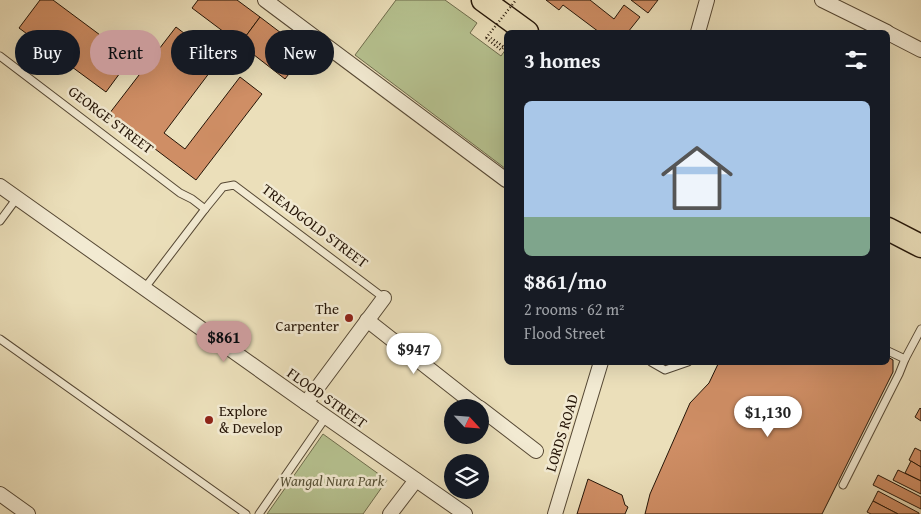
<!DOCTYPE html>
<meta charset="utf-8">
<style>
body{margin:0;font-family:"Gentium Book Plus",serif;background:#20242c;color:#f1f3f6;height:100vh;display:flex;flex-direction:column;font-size:19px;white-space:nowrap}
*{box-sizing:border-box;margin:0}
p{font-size:16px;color:#9ea1a6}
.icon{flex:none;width:28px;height:28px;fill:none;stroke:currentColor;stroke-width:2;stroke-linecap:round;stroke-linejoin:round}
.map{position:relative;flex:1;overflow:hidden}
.drawer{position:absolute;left:504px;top:30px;width:386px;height:335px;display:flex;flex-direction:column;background:#171b24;border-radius:8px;box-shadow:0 5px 20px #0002}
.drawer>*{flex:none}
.banner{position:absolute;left:15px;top:30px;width:414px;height:45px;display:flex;gap:10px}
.needle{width:32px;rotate:116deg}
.fabs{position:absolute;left:444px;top:399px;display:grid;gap:10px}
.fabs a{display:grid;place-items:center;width:45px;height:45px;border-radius:50%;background:#171b24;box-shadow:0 5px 20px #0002;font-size:25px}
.price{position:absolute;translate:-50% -42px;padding:0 11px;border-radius:18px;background:#fff;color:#222;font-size:16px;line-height:32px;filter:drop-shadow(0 1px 2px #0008)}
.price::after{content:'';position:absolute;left:50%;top:30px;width:15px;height:11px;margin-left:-8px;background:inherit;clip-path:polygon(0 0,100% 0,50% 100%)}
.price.active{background:#c59692;color:#111}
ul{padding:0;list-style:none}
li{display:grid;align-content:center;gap:10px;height:265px;padding:0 20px}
li span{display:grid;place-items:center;height:155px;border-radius:8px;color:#555}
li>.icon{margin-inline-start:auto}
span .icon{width:90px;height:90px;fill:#fffc;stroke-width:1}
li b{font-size:21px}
h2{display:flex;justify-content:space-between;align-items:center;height:60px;padding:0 20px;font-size:21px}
.chip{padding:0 18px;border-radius:22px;background:#171b24;box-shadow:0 5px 20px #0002;font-size:18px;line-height:45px}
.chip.active{background:#c59692;color:#111}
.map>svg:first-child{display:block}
.green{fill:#b6c290;stroke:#6e6c4c}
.building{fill:#cf8e65;stroke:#251507}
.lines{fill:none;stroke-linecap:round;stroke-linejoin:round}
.lane-casing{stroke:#564834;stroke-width:9}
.street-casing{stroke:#564834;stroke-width:16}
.primary-casing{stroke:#251507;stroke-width:25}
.path{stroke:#251507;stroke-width:2.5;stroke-dasharray:1 2.5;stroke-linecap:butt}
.lane{stroke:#f2ead2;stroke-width:7}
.street{stroke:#f2ead2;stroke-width:14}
.primary{stroke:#ebdfba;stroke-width:22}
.path-bridge{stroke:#251507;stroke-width:2.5;stroke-dasharray:1 2.5;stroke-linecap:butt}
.poi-dot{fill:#8f2418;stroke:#f2ead2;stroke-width:2}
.labels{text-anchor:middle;stroke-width:5;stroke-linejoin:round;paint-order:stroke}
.street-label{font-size:15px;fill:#251507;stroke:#f2ead2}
.poi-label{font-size:15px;fill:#251507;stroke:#f2ead2;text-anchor:end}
.park-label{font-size:15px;font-style:italic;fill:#585237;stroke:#f2ead2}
</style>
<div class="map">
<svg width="921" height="514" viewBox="0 0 921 514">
<rect width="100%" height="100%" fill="#ebdfba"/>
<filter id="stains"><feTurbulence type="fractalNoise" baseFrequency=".004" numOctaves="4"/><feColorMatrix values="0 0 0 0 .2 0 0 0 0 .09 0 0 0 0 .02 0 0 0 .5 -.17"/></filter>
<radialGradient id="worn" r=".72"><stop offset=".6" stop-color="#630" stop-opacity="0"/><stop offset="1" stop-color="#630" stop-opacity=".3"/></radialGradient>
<!-- green -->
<g class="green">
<path d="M396,0H445L477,23L470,33L501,56L506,49V169L355,55Z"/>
<path d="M323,434L387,480L363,514H267Z"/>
</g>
<!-- building -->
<g class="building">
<path d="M40,0H53L131,58L106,92L19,28Z"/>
<path d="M198,0H237L260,17L240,44L192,8Z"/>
<path d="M546,0H590L614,19L624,5L640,17L628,32H599L563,5L559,10Z"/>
<path d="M631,0H658L648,13Z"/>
<path d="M260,17L306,52L285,79L240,44Z"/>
<path d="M176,27L219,60L164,133L185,149L240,77L262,94L196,180L109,114Z"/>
<path d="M888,357L893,360V372L822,514H645L650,494L690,403L709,383L719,362H888Z"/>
<path d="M920,408L921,409V421L915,417Z"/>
<path d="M915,448L921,451V467L909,460Z"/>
<path d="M911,461L921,467V481L905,473Z"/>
<path d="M898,470L921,481V494L893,480Z"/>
<path d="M878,475L921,497V509L873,485Z"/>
<path d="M588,479L622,495L625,505L628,507L625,514H577Z"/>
<path d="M878,491L919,513V514H898L873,501Z"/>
<path d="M873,501L898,514H871L867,512Z"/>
</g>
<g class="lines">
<defs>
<g id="lane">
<path d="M0,56L180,193L192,199L205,209"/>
<path d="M0,221L17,198"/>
<path d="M144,289L205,209L223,187L234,185L384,298"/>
<path d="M0,339L246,514"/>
<path d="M888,351L905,359"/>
<path d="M651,362L665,370L688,362"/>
<path d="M843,485L899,374L905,359L921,329"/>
<path d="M259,514L326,417"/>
</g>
<g id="street">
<path d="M265,0L506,180"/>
<path d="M822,0L887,32"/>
<path d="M698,32L707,0"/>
<path d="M888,33L921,50"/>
<path d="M0,186L306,403L465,514"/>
<path d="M367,320L479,408"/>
<path d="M306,403L384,298"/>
<path d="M480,408L536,451"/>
<path d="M0,494L28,514"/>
<path d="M390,514L416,480"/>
<path d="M555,514L601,362"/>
</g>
<g id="primary">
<path d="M483,0L527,32"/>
<path d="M888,229L921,246"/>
</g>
</defs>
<!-- lane casing -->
<use href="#lane" class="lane-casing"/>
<!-- street casing -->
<use href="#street" class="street-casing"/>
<!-- primary casing -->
<use href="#primary" class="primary-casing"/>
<!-- path -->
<path class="path" d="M486,38L501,50L504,47L491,38"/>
<!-- lane -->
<use href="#lane" class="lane"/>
<!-- street -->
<use href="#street" class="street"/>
<!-- primary -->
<use href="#primary" class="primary"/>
<!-- path-bridge -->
<path class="path-bridge" d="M486,38L516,0"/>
</g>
<!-- markers -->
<g class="poi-dot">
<circle cx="349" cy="318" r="5"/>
<circle cx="209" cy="420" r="5"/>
</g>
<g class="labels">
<!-- street labels -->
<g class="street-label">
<text transform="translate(111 120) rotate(37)" y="5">GEORGE STREET</text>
<text transform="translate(315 226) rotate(37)" y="5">TREADGOLD STREET</text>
<text transform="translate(327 398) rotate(35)" y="5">FLOOD STREET</text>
<text transform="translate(562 433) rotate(-73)" y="5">LORDS ROAD</text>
</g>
<!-- poi labels -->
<g class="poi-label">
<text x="339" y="314">The<tspan x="339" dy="17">Carpenter</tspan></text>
<text x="219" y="416" text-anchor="start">Explore<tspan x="219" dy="17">&amp; Develop</tspan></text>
</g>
<!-- park labels -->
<g class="park-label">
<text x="332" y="486">Wangal Nura Park</text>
</g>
</g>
<rect width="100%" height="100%" filter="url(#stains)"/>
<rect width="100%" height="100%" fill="url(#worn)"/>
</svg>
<div class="fabs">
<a><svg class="needle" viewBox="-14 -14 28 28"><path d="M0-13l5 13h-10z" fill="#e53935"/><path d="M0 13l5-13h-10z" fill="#9ea1a6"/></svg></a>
<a><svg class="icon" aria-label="layers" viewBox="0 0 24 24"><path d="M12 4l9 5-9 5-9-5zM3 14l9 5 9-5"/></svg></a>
</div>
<b class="price active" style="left:224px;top:363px">$861</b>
<b class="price" style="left:414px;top:375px">$947</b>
<b class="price" style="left:768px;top:438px">$1,130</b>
<div class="banner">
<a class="chip">Buy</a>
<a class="chip active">Rent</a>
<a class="chip">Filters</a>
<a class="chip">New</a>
</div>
<section class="drawer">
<h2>3 homes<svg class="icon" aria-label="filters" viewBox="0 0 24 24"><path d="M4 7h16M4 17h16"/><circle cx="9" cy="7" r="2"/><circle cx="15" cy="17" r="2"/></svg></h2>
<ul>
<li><span style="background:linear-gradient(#a9c7e8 75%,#7fa58c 0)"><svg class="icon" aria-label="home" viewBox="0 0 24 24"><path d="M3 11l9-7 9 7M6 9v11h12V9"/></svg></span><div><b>$861/mo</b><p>2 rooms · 62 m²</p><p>Flood Street</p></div></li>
</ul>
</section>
</div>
